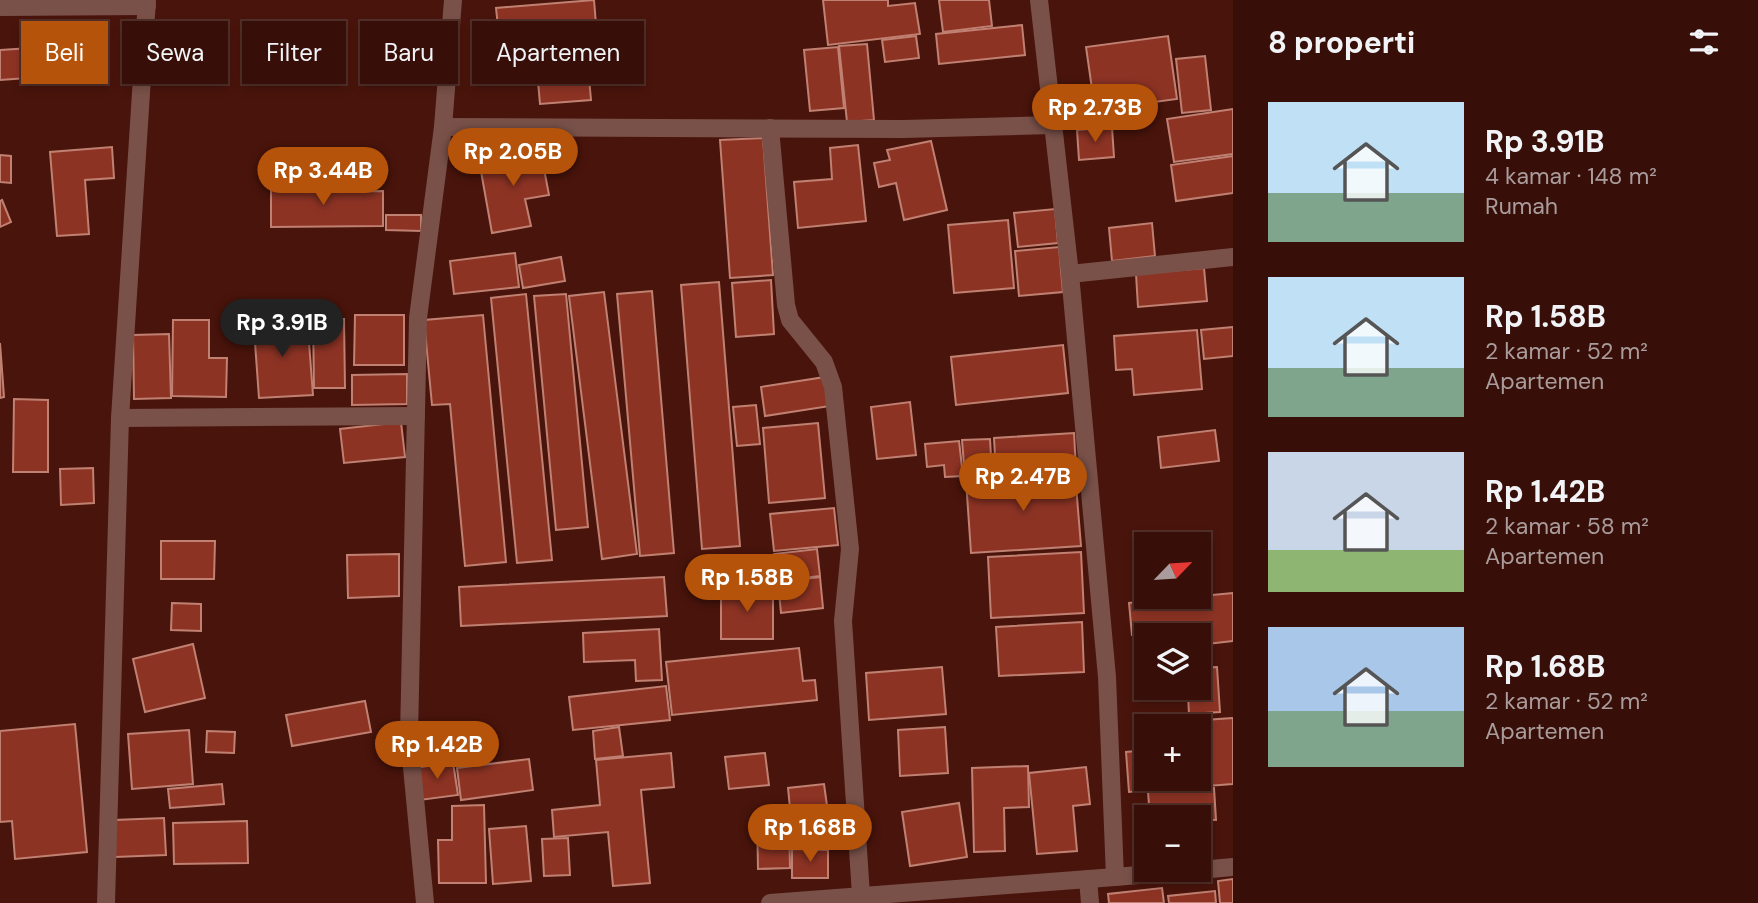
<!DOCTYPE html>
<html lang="id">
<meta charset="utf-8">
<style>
body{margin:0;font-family:"DM Sans",sans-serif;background:#421d16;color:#f1f3f6;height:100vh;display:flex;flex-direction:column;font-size:26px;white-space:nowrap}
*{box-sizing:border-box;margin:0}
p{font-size:23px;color:#aa9c9c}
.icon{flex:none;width:38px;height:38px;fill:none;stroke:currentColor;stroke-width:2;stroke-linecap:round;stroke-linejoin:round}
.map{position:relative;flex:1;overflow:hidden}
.side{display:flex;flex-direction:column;background:#370f08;width:525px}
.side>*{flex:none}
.banner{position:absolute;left:21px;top:21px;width:665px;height:63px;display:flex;gap:14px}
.needle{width:46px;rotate:65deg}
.buttons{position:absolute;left:1134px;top:532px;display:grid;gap:14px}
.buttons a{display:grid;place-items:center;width:77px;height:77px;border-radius:0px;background:#370f08;box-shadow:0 4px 10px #0003,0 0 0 2px #512f29;font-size:35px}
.price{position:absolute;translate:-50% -60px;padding:0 16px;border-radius:24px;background:#b45309;color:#fff;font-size:23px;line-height:46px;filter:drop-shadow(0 2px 4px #0008)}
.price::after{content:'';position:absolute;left:50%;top:42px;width:21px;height:16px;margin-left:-10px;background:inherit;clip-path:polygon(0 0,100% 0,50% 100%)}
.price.active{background:#222;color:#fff}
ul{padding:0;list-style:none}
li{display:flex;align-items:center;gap:21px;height:175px;padding:0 35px}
li span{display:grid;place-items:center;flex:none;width:196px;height:140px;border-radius:0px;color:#555}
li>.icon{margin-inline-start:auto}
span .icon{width:84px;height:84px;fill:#fffc;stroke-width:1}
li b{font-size:30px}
h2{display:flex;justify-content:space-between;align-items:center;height:84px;padding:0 35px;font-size:30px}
.chip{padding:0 24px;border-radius:0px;background:#370f08;box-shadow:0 4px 10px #0003,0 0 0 2px #512f29;font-size:24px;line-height:63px}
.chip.active{background:#b45309;color:#fff}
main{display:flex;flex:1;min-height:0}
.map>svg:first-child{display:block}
.building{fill:#8d3324;stroke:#c08072;stroke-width:2}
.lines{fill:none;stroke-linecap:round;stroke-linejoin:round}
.minor{stroke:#795149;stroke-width:18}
</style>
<main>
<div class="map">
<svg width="1233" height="903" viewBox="0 0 1233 903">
<rect width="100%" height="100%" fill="#49140b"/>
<!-- building -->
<g class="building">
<path d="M594,0L599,61L562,65L560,31L499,36L496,8Z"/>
<path d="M823,0H888V6L915,3L920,34L828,45Z"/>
<path d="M939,0H989L992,26L943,32Z"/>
<path d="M1022,25L1025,55L939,64L936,34Z"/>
<path d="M80,28L83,74L0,80V50L31,48L30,31Z"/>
<path d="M916,36L919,58L885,62L882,40Z"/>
<path d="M1168,36L1177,99L1095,110L1086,47Z"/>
<path d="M867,44L874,120L847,122L839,46Z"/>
<path d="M624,45L628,82L605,84L601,47Z"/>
<path d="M838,47L844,108L810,111L804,50Z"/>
<path d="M1205,56L1211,110L1182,113L1176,59Z"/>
<path d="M588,66L591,100L540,104L537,70Z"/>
<path d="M1233,109V154L1174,162L1167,119Z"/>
<path d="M1112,127L1114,157L1079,160L1077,130Z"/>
<path d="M763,138L773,275L730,278L720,140Z"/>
<path d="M931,141L947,210L904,220L896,183L879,187L874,163L890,160L887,150Z"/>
<path d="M858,145L866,221L798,228L794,182L832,179L830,148Z"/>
<path d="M112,147L114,178L85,180L89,234L57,236L50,152Z"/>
<path d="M540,148L549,195L525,199L531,226L492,233L479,160Z"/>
<path d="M0,155L11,156V183L0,182Z"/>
<path d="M1233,156V193L1176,201L1171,165Z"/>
<path d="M271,179H299V192L383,191V226L271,227Z"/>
<path d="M2,200L11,222L0,227V201Z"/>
<path d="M1055,209L1058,243L1018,247L1014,213Z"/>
<path d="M386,215H421V231L386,230Z"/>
<path d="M1008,220L1014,288L954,293L948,225Z"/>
<path d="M1152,223L1155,256L1112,261L1109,228Z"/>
<path d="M1059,247L1063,292L1019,296L1015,251Z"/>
<path d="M515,253L519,287L454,294L450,261Z"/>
<path d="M561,257L565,281L523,288L519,265Z"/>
<path d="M1204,268L1207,301L1138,307L1136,274Z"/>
<path d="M771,280L774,334L736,337L732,283Z"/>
<path d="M719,282L740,546L702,549L681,285Z"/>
<path d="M652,291L674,553L640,556L617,294Z"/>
<path d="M604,292L637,554L602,559L569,296Z"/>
<path d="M526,294L552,560L517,563L491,298Z"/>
<path d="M566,294L588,527L556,530L534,296Z"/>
<path d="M277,313L278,331L308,329L313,395L259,398L253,315Z"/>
<path d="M355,315H404V365H354Z"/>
<path d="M483,315L506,562L465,566L450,404L432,405L424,320Z"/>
<path d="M313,319H344L345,388H314Z"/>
<path d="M173,320H209V358H227L226,397L172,396Z"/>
<path d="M1233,327V356L1204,359L1201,330Z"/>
<path d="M1197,330L1202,389L1134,395L1132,369L1116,370L1114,336Z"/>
<path d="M169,334L171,398L134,399L133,335Z"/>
<path d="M0,343L4,397L0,398Z"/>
<path d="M1063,345L1068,393L956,405L951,357Z"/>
<path d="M407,374V404L352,405V375Z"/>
<path d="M825,377L830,406L765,416L761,387Z"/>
<path d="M14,399L48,400V472H13Z"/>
<path d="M910,402L916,455L877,459L871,407Z"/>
<path d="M756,405L760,444L737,446L733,407Z"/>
<path d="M401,422L405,457L344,463L340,429Z"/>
<path d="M818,423L825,498L769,503L763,428Z"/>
<path d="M1215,430L1219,461L1161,468L1158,437Z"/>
<path d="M1074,433L1076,469L996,474L994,438Z"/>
<path d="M990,439L992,475L965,477L962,440Z"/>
<path d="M959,441L963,476L945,477L944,465L927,467L925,444Z"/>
<path d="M93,468L94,503L61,505L60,469Z"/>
<path d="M1075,473L1081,546L971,553L966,480Z"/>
<path d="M834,508L838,545L774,551L770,514Z"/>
<path d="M161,541H215L214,579H161Z"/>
<path d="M817,549L820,576L778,581L774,554Z"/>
<path d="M1081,552L1084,613L991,618L988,557Z"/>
<path d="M399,554V596L348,598L347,555Z"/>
<path d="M664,577L667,616L461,626L459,587Z"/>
<path d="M820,577L823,608L781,613L778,582Z"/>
<path d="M721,588L773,589V639H721Z"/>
<path d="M1233,593V641L1199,645V635H1179V631L1132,635L1129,603Z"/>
<path d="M172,603L201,604V631L171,630Z"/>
<path d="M1082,622L1084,672L999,676L996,627Z"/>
<path d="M659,629L662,680L636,681L635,660L584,662L583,633Z"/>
<path d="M193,644L205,698L145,712L133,659Z"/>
<path d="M799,648L803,681L815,680L817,700L672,715L666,662Z"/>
<path d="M942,667L946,714L869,720L866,673Z"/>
<path d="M1217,667L1220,712L1189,714L1188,695L1134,699L1133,673L1146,672V688H1199V668Z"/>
<path d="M666,686L670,720L573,730L569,697Z"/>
<path d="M365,701L371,732L292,746L286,715Z"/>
<path d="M1233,718V784L1129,792L1126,752L1146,750V779H1199V726H1190L1189,721Z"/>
<path d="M75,724L87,852L15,859L12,821L0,822V731Z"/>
<path d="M619,727L623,756L595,759L593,731Z"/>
<path d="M945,727L948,773L900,776L898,730Z"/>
<path d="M189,730L193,784L132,789L128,734Z"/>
<path d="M207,731L235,732L234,753L206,752Z"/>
<path d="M671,753L674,787L641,790L650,883L613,886L608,832L554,837L552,810L600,805L596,760Z"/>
<path d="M765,753L769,785L729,789L725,757Z"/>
<path d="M529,759L533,790L461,800L457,768Z"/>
<path d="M453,762L458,795L420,800L415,768Z"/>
<path d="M1028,766L1029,807L1004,808L1005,851L974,852L972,768Z"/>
<path d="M1086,767L1090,804L1073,806L1077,851L1037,854L1029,773Z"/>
<path d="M222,784L224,804L170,808L168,789Z"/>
<path d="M824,784L828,813L791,818L788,788Z"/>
<path d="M1214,788L1216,820L1150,817L1148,792Z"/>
<path d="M959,803L967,857L910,866L902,812Z"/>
<path d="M484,805L486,883H439L438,840H452V806Z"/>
<path d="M757,815H789L790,868L758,869Z"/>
<path d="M831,817L834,843L795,846L793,820Z"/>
<path d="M164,818L166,855L115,857L114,820Z"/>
<path d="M247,821L248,863L174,864L173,823Z"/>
<path d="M526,826L531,881L493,884L489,829Z"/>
<path d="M568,838L570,875L544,876L542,839Z"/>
<path d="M792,849L828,850V878H792Z"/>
<path d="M1233,879V903H1220L1218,881Z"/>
<path d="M1162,888L1164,903H1109L1108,894Z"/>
<path d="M1215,891L1216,903H1169L1168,896Z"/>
</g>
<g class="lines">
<!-- minor -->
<g class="minor">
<path d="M0,7L147,6"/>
<path d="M443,127L903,129L1053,125"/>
<path d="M770,128L786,305L790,320L824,362L833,387L850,549L843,621L861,895"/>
<path d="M1070,274L1233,257"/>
<path d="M120,418L416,416"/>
<path d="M1199,870L1233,867"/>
<path d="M1115,877L1198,870"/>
<path d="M1088,879L1090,903"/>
<path d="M106,903L120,418L147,0"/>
<path d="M425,903L409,736L418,318L443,127L453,0"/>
<path d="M770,903L1115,877L1107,677L1070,274L1039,0"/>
</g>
</g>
</svg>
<div class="buttons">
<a><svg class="needle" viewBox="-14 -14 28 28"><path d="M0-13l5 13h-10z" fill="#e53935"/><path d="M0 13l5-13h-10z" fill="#aa9c9c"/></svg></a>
<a><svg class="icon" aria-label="layers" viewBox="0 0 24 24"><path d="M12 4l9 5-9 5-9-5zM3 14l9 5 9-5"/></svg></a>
<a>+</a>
<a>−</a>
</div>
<b class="price" style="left:1095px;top:144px">Rp 2.73B</b>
<b class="price" style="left:513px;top:188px">Rp 2.05B</b>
<b class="price" style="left:323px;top:207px">Rp 3.44B</b>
<b class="price active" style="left:282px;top:359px">Rp 3.91B</b>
<b class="price" style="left:1023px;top:513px">Rp 2.47B</b>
<b class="price" style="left:747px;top:614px">Rp 1.58B</b>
<b class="price" style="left:437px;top:781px">Rp 1.42B</b>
<b class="price" style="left:810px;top:864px">Rp 1.68B</b>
<div class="banner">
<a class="chip active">Beli</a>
<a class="chip">Sewa</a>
<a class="chip">Filter</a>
<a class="chip">Baru</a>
<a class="chip">Apartemen</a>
</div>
</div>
<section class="side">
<h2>8 properti<svg class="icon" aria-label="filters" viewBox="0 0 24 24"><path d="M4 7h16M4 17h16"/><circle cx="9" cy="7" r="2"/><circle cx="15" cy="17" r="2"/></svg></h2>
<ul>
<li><span style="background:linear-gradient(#bfe0f5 65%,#7fa58c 0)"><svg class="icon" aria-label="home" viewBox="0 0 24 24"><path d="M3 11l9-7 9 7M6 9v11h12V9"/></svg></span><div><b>Rp 3.91B</b><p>4 kamar · 148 m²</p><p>Rumah</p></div></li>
<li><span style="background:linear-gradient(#bfe0f5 65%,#7fa58c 0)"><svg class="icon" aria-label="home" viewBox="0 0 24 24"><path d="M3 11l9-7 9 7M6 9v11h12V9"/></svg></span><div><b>Rp 1.58B</b><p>2 kamar · 52 m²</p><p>Apartemen</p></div></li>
<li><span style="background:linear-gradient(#c9d6e8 70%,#8fb573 0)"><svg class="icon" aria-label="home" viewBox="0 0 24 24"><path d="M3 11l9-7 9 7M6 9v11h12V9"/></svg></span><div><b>Rp 1.42B</b><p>2 kamar · 58 m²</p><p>Apartemen</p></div></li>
<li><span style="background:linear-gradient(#a9c7e8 60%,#7fa58c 0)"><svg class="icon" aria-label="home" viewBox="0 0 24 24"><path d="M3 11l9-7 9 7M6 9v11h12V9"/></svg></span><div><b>Rp 1.68B</b><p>2 kamar · 52 m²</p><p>Apartemen</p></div></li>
</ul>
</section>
</main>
